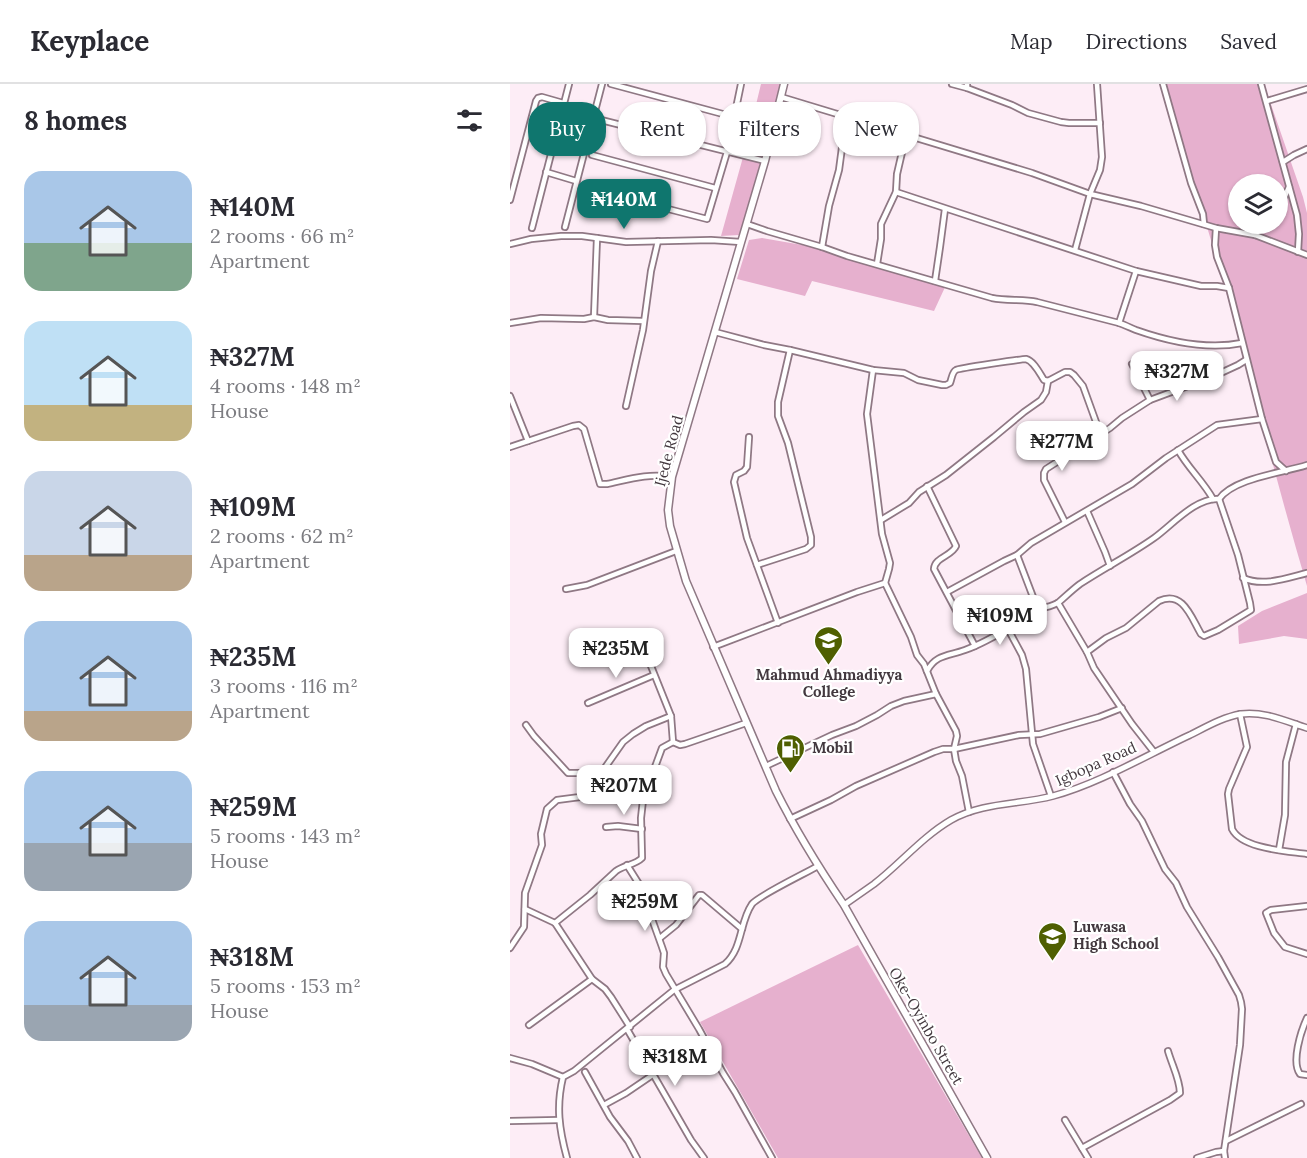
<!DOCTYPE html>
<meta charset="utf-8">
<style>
body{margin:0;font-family:Lora,serif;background:#f2f2f3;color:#2b2b33;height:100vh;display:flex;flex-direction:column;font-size:22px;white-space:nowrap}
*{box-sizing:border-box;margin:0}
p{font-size:20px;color:#7c7c81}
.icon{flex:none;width:33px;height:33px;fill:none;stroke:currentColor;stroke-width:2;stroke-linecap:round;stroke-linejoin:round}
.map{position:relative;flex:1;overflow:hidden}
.drawer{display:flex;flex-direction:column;background:#fff;width:510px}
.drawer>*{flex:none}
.top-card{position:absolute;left:18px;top:18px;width:570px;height:54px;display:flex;gap:12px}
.tools{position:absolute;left:718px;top:90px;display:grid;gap:12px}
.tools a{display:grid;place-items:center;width:60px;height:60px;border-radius:50%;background:#fff;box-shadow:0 2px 4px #0004;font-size:30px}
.price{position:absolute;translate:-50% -51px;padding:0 14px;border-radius:12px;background:#fff;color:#222;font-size:20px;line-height:39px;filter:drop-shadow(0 2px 3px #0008)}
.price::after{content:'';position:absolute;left:50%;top:36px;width:18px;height:14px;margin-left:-9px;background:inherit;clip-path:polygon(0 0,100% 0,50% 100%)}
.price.current{background:#0f766e;color:#fff}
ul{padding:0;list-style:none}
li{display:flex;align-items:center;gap:18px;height:150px;padding:0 24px}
li span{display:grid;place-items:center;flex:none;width:168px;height:120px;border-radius:18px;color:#555}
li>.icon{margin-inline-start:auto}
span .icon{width:72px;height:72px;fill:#fffc;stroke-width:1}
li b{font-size:26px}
h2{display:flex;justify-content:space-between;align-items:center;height:72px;padding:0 24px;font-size:26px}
.chip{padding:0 21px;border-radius:24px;background:#fff;box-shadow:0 2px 4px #0004;font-size:21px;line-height:54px}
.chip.current{background:#0f766e;color:#fff}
header{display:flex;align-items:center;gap:36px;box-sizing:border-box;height:84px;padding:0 30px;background:#fff;border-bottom:2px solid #e1e1e2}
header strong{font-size:28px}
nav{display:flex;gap:33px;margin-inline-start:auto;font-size:21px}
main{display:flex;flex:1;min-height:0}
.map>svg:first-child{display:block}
.green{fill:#e6b0ce;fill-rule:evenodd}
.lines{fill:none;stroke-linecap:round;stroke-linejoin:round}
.minor-casing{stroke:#8f7884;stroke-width:8}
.tertiary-casing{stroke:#8f7884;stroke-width:8}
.secondary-casing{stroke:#8f7884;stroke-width:9}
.minor{stroke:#fff;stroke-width:4.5}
.tertiary{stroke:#fff;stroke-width:5}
.secondary{stroke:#fff;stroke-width:6}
.labels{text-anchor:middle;stroke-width:4.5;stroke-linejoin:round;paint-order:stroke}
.street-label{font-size:15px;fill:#43393f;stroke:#fff}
.poi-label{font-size:15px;font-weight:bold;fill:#43393f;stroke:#fff;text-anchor:start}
</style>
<header>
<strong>Keyplace</strong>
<nav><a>Map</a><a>Directions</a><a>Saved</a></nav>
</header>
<main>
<section class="drawer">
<h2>8 homes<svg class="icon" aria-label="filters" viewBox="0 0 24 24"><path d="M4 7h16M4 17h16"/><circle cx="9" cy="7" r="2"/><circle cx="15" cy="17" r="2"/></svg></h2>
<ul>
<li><span style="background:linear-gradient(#a9c7e8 60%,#7fa58c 0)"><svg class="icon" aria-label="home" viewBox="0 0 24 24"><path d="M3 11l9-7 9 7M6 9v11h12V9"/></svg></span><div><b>₦140M</b><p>2 rooms · 66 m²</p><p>Apartment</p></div></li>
<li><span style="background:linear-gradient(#bfe0f5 70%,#c2b280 0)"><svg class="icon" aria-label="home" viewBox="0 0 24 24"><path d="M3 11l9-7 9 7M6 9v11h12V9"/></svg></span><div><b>₦327M</b><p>4 rooms · 148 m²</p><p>House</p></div></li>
<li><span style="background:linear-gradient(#c9d6e8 70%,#b9a48a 0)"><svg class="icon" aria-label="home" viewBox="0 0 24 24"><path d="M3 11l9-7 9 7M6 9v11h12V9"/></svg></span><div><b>₦109M</b><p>2 rooms · 62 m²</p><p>Apartment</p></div></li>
<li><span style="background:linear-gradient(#a9c7e8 75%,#b9a48a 0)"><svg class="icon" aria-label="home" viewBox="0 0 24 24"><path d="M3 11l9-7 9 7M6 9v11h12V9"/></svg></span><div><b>₦235M</b><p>3 rooms · 116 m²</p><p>Apartment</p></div></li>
<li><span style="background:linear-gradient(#a9c7e8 60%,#9aa5b1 0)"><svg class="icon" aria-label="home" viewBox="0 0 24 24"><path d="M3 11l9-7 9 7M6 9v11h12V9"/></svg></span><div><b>₦259M</b><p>5 rooms · 143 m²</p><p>House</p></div></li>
<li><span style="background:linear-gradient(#a9c7e8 70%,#9aa5b1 0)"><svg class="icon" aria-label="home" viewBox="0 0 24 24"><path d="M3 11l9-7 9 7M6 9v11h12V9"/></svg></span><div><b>₦318M</b><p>5 rooms · 153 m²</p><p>House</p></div></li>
</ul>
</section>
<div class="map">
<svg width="797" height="1074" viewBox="0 0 797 1074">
<rect width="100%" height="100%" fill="#fdedf6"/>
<!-- green -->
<g class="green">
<path d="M251,0H270L265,23L232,147L229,151L211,152L235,66Z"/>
<path d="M655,0H754L793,113L797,129V502C766,398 741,292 710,187C692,125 673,63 655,0ZM729,100H768V140H729Z"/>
<path d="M252,154L298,162L436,201L424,227L302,197L295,212L227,195L239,156Z"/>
<path d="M797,509V555L774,552L729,560L728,542L752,527Z"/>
<path d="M348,861L472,1074H268L190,938Z"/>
</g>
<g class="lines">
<defs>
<g id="minor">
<path d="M101,0L224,33"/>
<path d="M442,0L457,4"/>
<path d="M457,0V4L502,21L518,29L551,38L559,39H590"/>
<path d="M653,0L681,99L693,130L694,140"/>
<path d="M751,0L787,131L789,150L788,168"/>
<path d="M271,13L522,89L580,110L631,122L706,144L745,151L797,171"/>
<path d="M757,17L797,5"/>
<path d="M91,36L255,77"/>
<path d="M82,71L205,104"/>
<path d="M773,78L784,71L797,65"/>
<path d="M36,88L66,97"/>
<path d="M73,103L197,135L217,68L231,0"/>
<path d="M386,108L626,187L691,202H707L719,204"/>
<path d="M0,116L26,17L28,14L32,13L53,19"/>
<path d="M768,117L775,112L779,103"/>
<path d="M237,140L257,147L312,163L337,172L482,214C497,217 513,215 527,218C555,225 582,232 609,239C615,241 621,244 626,246C660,258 697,266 732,259"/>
<path d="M55,143L92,0"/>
<path d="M22,144L59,0"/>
<path d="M706,144L705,161L707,173L719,204L752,335L766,378L776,387"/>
<path d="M745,151L751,140"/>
<path d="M0,160L21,155L51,152H72L116,158L201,156L231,158"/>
<path d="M312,163L319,122L329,86L333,56L340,34"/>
<path d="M565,166L580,110L590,86L592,73L587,0"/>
<path d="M367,180L371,155V140L386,108L387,90L396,51"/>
<path d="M425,197L430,163L435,125"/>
<path d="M84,233L87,154"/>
<path d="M0,239L31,234L74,235L84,233L98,236L133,237"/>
<path d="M609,239L626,187"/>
<path d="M205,248L254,261L280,266L363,286L394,289L408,296L432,301H436L440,299C442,294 442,288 446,286C449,284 513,275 516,275C524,277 530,290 534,296L538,297"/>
<path d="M622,280L640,316"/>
<path d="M363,286L357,330L372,450L380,479L379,485L375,499L401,553L407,571L414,580L426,610L446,647L447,652L444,665L446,677L452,692L459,728"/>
<path d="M0,312L18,357"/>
<path d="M116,322L133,246L141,187L148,157"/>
<path d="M239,353L237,383L234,387L226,391L224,398L237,454L268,539"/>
<path d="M0,363L63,342L69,341L74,345L90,400H97C120,395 138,389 162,393"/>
<path d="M668,366C678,384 693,397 703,415"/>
<path d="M417,402L446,462C442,472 425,473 424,485L465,562"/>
<path d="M577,427L595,468L600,482"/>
<path d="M371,436L399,419L409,408L436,391L484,353L514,328L531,316L536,308L538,297L555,288H560L564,291L573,302L590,349"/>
<path d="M555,438L534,396V389L536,385L600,344L612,334L640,316L702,293L728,281L736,276"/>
<path d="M507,471L528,526"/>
<path d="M247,481L296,465L301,461V453L278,359L268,332V318L280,266"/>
<path d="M733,494C753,503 777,494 797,489"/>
<path d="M56,505L77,501L166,467"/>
<path d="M437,508L494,477L507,471L521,459L622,400L656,374L707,341L752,335"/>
<path d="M548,519L577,568L584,584L622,640L644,668"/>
<path d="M498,545L512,571L516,585L523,660L541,712"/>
<path d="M133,562L161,632L163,658L170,661L175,660L236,639"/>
<path d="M203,563L347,508L375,499"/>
<path d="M577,568L596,554L616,544L649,517C673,506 681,533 691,550L694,552L708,546L741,526L740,519L728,471L709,415"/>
<path d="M417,587C426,570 439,572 455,566C472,560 489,550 504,541C512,536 519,530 527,526C534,523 542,523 549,518C556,512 562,506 570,500C594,484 620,471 644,454C661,442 686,413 709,415C724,394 772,389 797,381"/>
<path d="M78,619L144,591"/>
<path d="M730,630L737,663L719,705L718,710L722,745C732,765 777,767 797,770"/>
<path d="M16,641L24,652L58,689H70L94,685"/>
<path d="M256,682L322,651L346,642L367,631L381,622L394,617L426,610"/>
<path d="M603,688L620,720L632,737L655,785L666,799L677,823L708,873L729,911L731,918L732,925L730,961L714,1067L715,1074"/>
<path d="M280,735L321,716L346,702L424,668L433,665H444L509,651L530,650L589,633L612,624"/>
<path d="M96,743L108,742L132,745"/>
<path d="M769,766L775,731L776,678L786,640"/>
<path d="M117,781L134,808L138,824L152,863L154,869L153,883L156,890L189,945L213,989L225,1008L262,1074"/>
<path d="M797,822L761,826L756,829L764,849L775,863L797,870"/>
<path d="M15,825L45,839L82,895L95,905L101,913L120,943"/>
<path d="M45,839L80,811L106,787C114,781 125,781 132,774L131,734L134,707L137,697L145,683L152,664L163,658"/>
<path d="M150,854L166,841L189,811H192L232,845"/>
<path d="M0,864L14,843L15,809L32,761L31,750L37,725L47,716L70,713L82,707L94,685L113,658L123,650L136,642L161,632"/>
<path d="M797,934C791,947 781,978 790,990L797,991"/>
<path d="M19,941L82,895"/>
<path d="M117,945L181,1056L194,1074"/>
<path d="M0,974L22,980L53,993"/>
<path d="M75,988L100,1033L118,1057L127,1074"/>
<path d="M94,1021L116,1009L144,990"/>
<path d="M555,1036L578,1074"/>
<path d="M0,1037L49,1036"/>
<path d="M716,1057L791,1020"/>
<path d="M572,1064L660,1016L670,1009C670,996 662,981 658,967"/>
<path d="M57,1074C49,1045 46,1022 53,993L64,987L164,906L215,880C233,864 229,839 242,820C248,812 296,789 308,782"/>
<path d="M687,1074L706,1068L714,1067"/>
</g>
<path id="tertiary" d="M334,821C344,814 354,807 364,800C390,780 412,753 441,736C473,718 509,721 543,712C588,700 637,671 680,651C696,643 713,633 731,630C754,627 775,637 797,644"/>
<path id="secondary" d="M274,0L255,77L162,393L158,426L160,442L176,497L266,707C286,747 309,784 334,821L477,1074"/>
</defs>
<!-- minor casing -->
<use href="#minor" class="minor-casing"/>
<!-- tertiary casing -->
<use href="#tertiary" class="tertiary-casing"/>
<!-- secondary casing -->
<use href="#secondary" class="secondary-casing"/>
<!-- minor -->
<use href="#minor" class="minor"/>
<!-- tertiary -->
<use href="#tertiary" class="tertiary"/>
<!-- secondary -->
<use href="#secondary" class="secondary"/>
</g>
<!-- icons -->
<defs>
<symbol id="school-pin" viewBox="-11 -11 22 30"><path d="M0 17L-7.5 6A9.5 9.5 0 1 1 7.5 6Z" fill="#4f5f01" stroke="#fff"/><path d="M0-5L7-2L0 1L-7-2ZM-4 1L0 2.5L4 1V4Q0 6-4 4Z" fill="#fff"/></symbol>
<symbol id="fuel-pin" viewBox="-11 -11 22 30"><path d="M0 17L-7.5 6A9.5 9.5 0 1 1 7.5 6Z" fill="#4f5f01" stroke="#fff"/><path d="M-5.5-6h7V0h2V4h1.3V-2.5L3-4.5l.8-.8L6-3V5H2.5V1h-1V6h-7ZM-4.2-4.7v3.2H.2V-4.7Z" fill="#fff"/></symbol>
</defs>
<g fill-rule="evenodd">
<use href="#school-pin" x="302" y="540" width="33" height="45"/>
<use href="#fuel-pin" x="264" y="648" width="33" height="45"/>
<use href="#school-pin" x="526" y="836" width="33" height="45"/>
</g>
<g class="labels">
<!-- street labels -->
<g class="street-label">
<text transform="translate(159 367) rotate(-75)" y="5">Ijede Road</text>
<text transform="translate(586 680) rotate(-24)" y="5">Igbopa Road</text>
<text transform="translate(416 942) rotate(60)" y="5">Oke-Oyinbo Street</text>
</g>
<!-- poi labels -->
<g class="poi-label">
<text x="319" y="596" text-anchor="middle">Mahmud Ahmadiyya<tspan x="319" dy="17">College</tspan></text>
<text x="302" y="669">Mobil</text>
<text x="563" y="848">Luwasa<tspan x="563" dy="17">High School</tspan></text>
</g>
</g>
</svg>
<div class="tools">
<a><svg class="icon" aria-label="layers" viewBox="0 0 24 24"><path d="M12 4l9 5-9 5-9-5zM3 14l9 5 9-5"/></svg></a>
</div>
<b class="price current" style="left:114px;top:146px">₦140M</b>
<b class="price" style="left:667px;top:318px">₦327M</b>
<b class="price" style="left:552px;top:388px">₦277M</b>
<b class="price" style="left:490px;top:562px">₦109M</b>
<b class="price" style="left:106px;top:595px">₦235M</b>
<b class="price" style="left:114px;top:732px">₦207M</b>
<b class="price" style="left:135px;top:848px">₦259M</b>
<b class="price" style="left:165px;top:1003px">₦318M</b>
<div class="top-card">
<a class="chip current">Buy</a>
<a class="chip">Rent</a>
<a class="chip">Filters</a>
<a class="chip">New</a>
</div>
</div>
</main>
